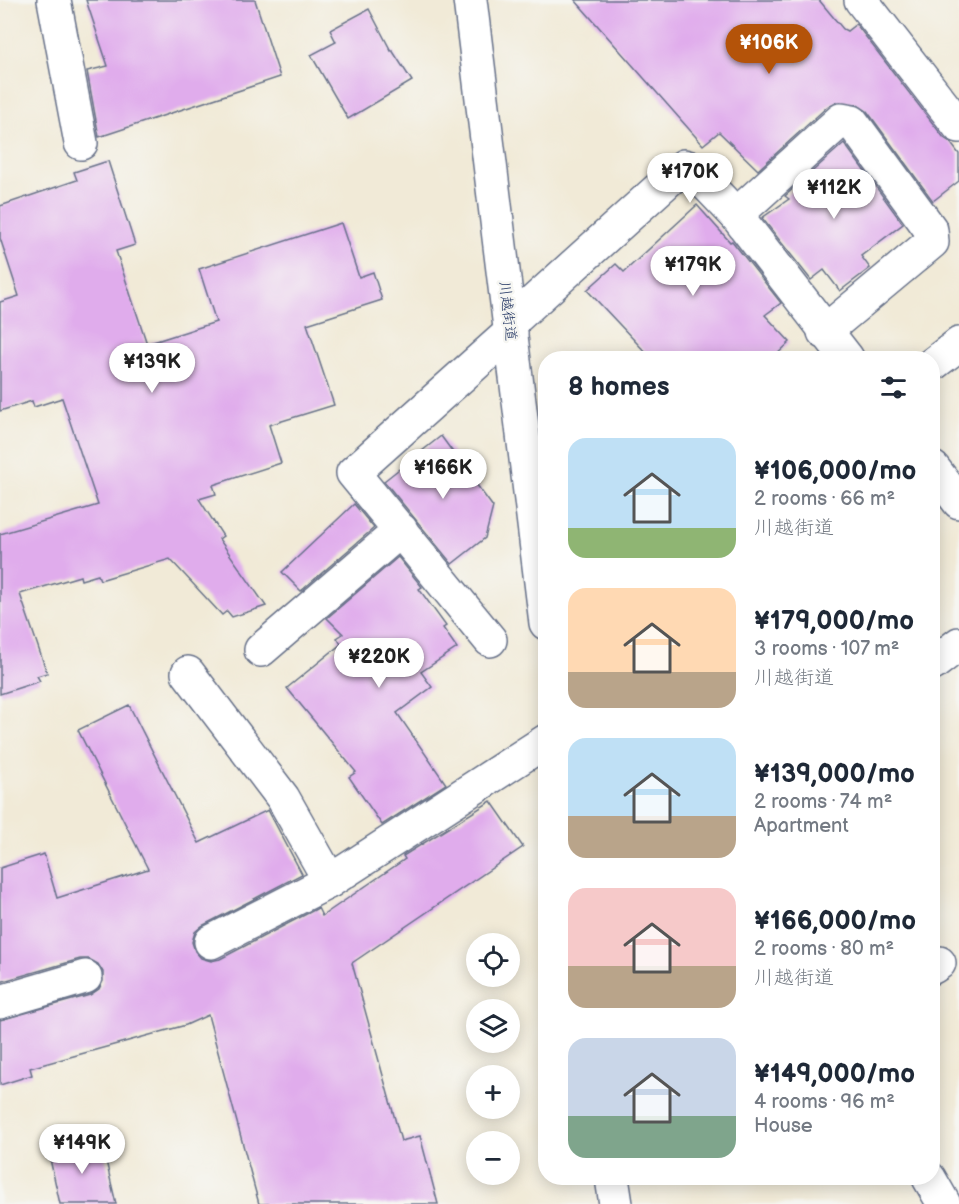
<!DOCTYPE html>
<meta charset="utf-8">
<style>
body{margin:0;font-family:"Balsamiq Sans","Klee One",sans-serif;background:#f6f6f7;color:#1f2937;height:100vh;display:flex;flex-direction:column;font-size:22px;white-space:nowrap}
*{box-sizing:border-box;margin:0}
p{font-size:20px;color:#747a83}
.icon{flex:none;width:33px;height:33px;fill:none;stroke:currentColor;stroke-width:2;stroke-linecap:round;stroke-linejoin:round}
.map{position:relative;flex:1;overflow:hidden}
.sheet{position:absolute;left:538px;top:351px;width:402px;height:834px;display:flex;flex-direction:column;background:#fff;border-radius:24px;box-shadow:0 3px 15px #0003}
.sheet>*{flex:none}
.buttons{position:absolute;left:466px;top:933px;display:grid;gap:12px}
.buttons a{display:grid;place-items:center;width:54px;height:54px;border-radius:50%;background:#fff;box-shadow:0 3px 15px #0003;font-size:30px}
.price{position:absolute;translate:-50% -51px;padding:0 14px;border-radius:21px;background:#fff;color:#222;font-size:20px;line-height:39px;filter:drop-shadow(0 2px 3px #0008)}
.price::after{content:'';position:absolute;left:50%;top:36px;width:18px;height:14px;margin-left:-9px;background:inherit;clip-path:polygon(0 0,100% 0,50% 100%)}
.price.selected{background:#b45309;color:#fff}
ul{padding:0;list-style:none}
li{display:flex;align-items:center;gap:18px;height:150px;padding:0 30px}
li span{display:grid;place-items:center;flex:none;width:168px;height:120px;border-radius:18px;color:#555}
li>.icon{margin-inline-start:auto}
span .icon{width:72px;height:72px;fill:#fffc;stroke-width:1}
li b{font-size:26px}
h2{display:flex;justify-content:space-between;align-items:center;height:72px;padding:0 30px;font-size:26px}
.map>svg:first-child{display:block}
.building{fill:#e0acec}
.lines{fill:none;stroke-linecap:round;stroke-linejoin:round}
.minor-casing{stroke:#667088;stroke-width:36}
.highway-casing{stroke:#667088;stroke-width:36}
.minor{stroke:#fff;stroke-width:33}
.highway{stroke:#fff;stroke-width:33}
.labels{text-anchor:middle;stroke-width:5;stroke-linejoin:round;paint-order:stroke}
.street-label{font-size:15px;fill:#1b2f5e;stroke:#f6f6f2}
</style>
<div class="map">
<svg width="959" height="1204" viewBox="0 0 959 1204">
<rect width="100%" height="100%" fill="#f6f6f2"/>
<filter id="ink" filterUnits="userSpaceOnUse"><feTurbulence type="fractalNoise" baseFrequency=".0167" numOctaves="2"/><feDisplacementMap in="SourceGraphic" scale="12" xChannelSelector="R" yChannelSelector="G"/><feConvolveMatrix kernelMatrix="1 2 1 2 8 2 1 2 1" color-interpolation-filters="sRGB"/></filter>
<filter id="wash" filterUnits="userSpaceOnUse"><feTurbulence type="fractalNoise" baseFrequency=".008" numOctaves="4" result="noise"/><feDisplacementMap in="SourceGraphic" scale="24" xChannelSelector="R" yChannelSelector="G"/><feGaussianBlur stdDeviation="1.35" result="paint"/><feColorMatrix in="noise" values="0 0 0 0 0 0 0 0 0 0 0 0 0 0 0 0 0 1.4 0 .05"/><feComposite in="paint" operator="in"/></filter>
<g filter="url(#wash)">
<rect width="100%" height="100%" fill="#f1ead7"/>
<g id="blocks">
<!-- building -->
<g class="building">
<path d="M86,0H255L280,77L99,137L87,71L108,66Z"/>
<path d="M575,0H819L843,29L847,31L856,24L944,138L950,142L959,154V181L933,201L867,111L856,104L844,102H836L828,106L758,170L719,132L703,145Z"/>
<path d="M369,9L391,51L392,50L412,81L348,119L311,55L336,42L330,30Z"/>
<path d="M844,143L903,224L861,256L870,268L840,291L824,270L811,280L762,218L789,199L785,196Z"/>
<path d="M108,161L135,245L116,251L147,344L216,322L199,269L341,223L359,277L373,272L382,300L307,324L334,405L269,425L281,463L213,485L216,494L199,499L223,536L219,539L266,606L232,617L227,611L222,615L170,559L100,580L98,575L81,580L80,576L20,594L47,673L37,676L40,681L0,694V534L98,505L62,398L34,407L32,401L0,411V302L19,296L0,238V206L77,180L74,172Z"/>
<path d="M697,205L730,242L732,241L781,303L765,315L790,342L773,358H651L587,290L616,264L624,272Z"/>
<path d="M441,436L493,507L485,538L452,564L384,481Z"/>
<path d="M354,504L374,528L301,591L282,572Z"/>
<path d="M398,557L422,587L419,589L446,626L443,628L457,648L421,672L432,687L397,713L446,784L382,825L349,777L356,772L287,688L341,644L337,638L343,634L327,618Z"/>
<path d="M129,705L199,843L268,810L302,874L202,926L195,932L192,942L195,951L201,958L211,961L220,959L318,908L322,916L405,859L403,856L491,801L523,847L352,963L401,1141L420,1136L438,1204H259L208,1015L186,1025L30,1068L32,1075L0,1085V1020L90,995L99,989L103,981V972L98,964L89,959H80L0,982V868L44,854L57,898L148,869L78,730Z"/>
<path d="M96,1140L99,1153L104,1152L116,1204H60L48,1150Z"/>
</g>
</g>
</g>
<g filter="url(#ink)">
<use href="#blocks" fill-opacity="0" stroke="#667088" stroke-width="1.5"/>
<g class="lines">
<defs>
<g id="minor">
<path d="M54,0L81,143"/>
<path d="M861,0L959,126"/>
<path d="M736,215L841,120L852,122L931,230L932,242L824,332"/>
<path d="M510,323L684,166L691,168L736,215L847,358"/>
<path d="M933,364L959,344"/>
<path d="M933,468L959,502"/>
<path d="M490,640L353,473L511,332"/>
<path d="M261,650L401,530"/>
<path d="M933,664L959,644"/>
<path d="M188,673L283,798L330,881"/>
<path d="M211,942L330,881L546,741"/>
<path d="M933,967L939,963"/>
<path d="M0,1002L85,977"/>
<path d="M929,1178L944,1204"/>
</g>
<g id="highway">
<path d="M470,0L546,623"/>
<path d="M612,1178L616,1204"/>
</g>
</defs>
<!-- minor casing -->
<use href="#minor" class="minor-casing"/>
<!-- highway casing -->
<use href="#highway" class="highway-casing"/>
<!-- minor -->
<use href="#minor" class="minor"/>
<!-- highway -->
<use href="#highway" class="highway"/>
</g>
</g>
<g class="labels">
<!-- street labels -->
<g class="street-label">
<text transform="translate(508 311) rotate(83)" y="5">川越街道</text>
</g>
</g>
</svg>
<div class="buttons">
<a><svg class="icon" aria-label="locate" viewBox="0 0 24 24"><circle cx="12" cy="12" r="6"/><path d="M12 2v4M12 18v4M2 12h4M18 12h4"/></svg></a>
<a><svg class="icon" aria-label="layers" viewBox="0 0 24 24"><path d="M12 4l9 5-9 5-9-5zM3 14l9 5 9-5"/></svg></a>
<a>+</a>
<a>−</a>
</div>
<b class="price selected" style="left:769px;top:75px">¥106K</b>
<b class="price" style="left:690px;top:204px">¥170K</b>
<b class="price" style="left:834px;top:220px">¥112K</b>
<b class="price" style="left:693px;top:297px">¥179K</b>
<b class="price" style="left:152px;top:394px">¥139K</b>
<b class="price" style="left:443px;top:500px">¥166K</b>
<b class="price" style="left:379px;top:689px">¥220K</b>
<b class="price" style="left:82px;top:1175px">¥149K</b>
<section class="sheet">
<h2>8 homes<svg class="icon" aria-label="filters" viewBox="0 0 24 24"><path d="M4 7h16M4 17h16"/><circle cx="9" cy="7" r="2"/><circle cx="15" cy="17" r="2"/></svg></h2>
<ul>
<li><span style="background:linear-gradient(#bfe0f5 75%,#8fb573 0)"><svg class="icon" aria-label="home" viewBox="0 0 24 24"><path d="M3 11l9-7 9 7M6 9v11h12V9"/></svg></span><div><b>¥106,000/mo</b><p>2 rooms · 66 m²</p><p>川越街道</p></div></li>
<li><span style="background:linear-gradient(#ffd9b3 70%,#b9a48a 0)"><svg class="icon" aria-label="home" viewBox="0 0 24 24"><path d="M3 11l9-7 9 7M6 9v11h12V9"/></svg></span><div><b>¥179,000/mo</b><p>3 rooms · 107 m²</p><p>川越街道</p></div></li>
<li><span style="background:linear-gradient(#bfe0f5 65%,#b9a48a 0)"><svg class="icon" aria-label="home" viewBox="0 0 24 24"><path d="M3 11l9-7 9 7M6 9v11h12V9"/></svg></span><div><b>¥139,000/mo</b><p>2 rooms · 74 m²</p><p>Apartment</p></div></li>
<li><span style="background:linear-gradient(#f6c9c9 65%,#b9a48a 0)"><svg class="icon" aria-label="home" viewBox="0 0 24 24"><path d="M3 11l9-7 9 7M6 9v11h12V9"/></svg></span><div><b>¥166,000/mo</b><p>2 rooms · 80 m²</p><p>川越街道</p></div></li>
<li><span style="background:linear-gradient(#c9d6e8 65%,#7fa58c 0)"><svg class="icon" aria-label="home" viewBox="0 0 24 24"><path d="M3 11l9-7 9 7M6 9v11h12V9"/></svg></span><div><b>¥149,000/mo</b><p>4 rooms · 96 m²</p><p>House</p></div></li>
</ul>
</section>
</div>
